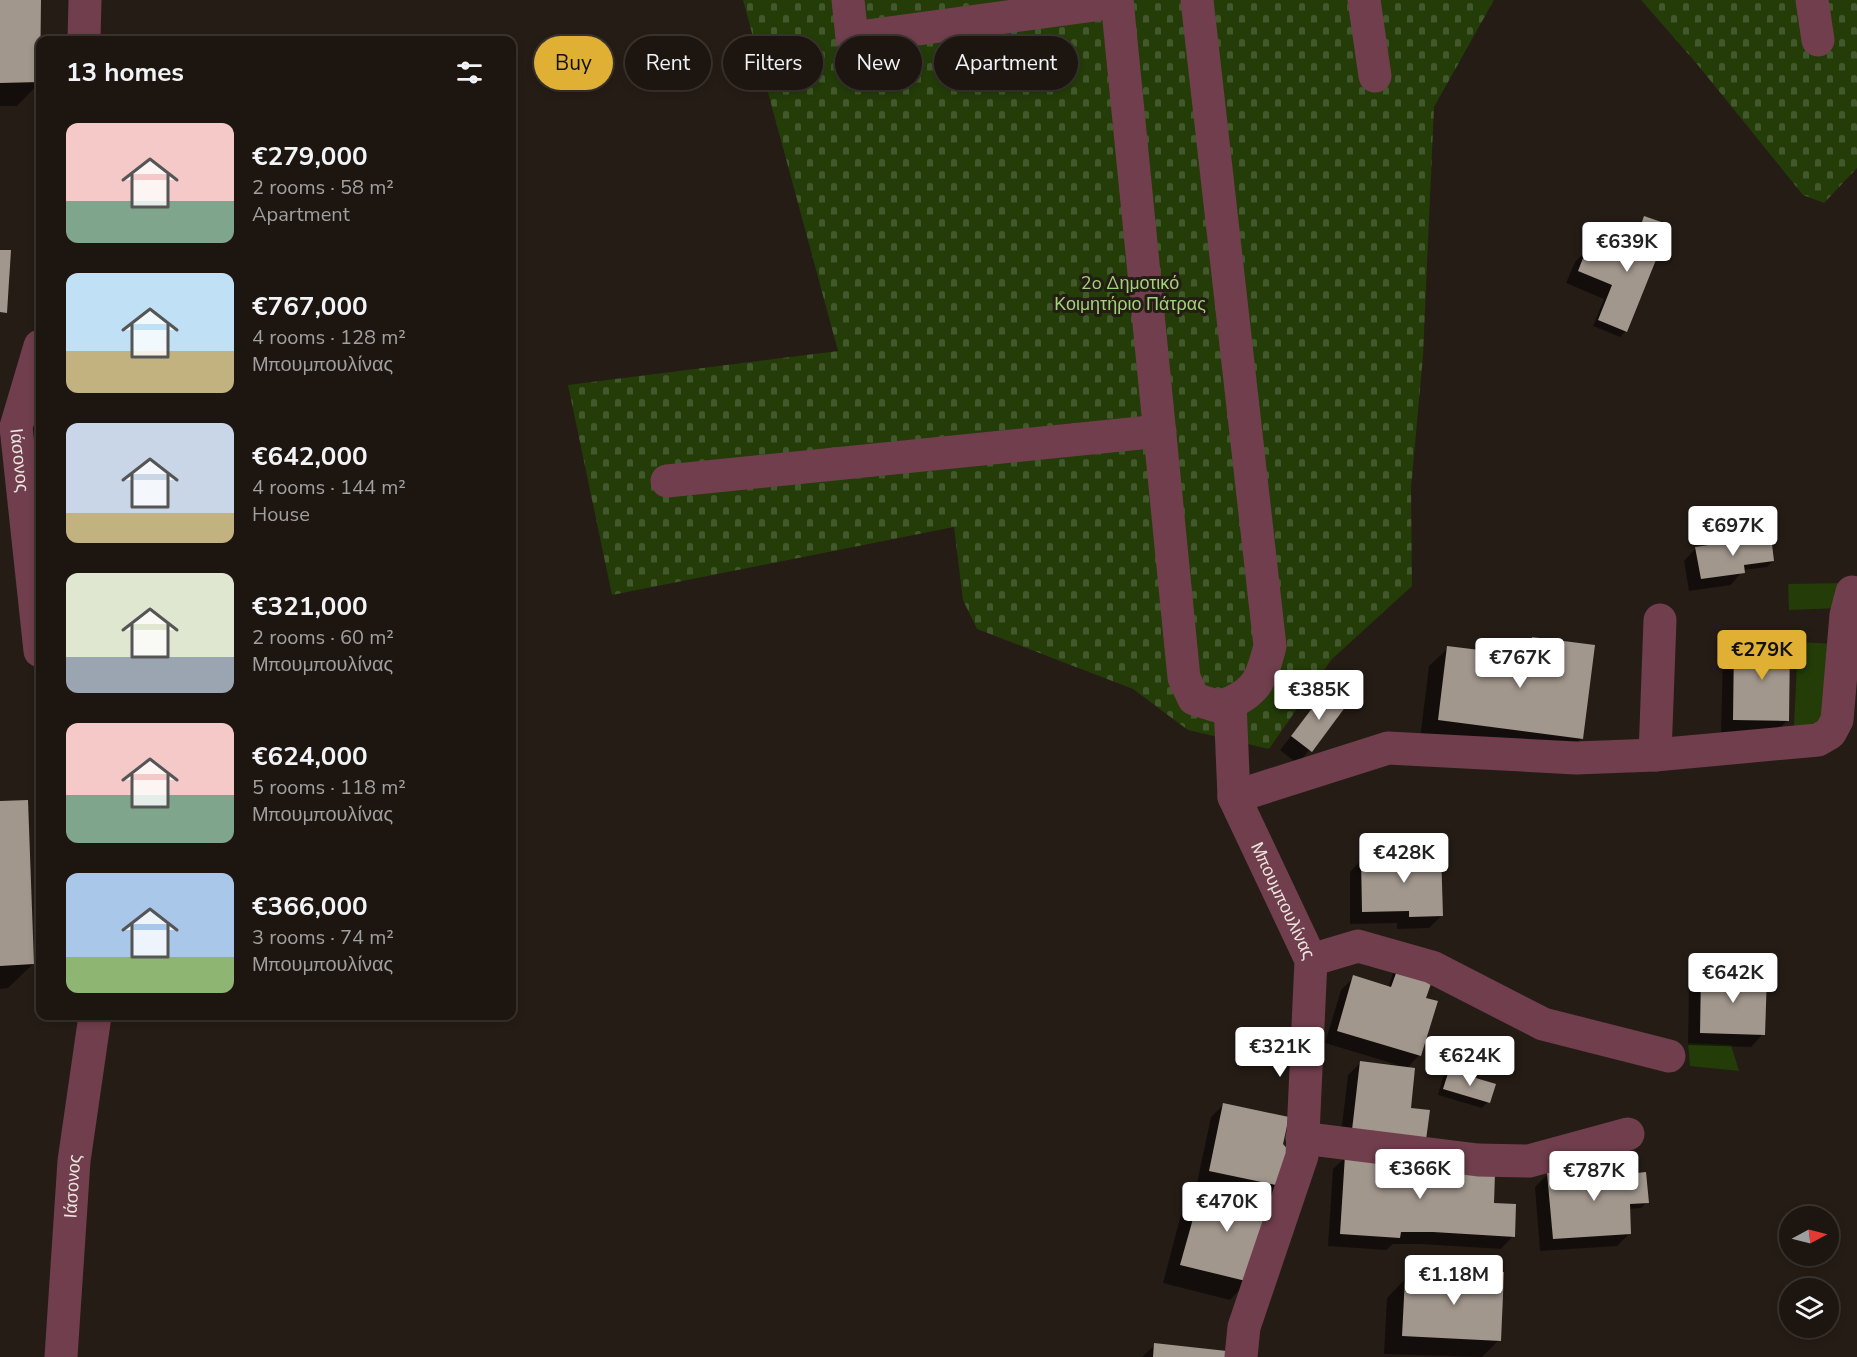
<!DOCTYPE html>
<meta charset="utf-8">
<style>
body{margin:0;font-family:"Nunito Sans",sans-serif;background:#251e19;color:#f1f3f6;height:100vh;display:flex;flex-direction:column;font-size:22px;white-space:nowrap}
*{box-sizing:border-box;margin:0}
p{font-size:20px;color:#a09f9f}
.icon{flex:none;width:33px;height:33px;fill:none;stroke:currentColor;stroke-width:2;stroke-linecap:round;stroke-linejoin:round}
.map{position:relative;flex:1;overflow:hidden}
.side{position:absolute;left:36px;top:36px;width:480px;height:984px;display:flex;flex-direction:column;background:#1c1510;border-radius:12px;box-shadow:0 3px 9px #0003,0 0 0 2px #3a3430}
.side>*{flex:none}
.banner{position:absolute;left:534px;top:36px;width:570px;height:54px;display:flex;gap:12px}
.needle{width:39px;rotate:83deg}
.tools{position:absolute;left:1779px;top:1206px;display:grid;gap:12px}
.tools a{display:grid;place-items:center;width:60px;height:60px;border-radius:50%;background:#1c1510;box-shadow:0 3px 9px #0003,0 0 0 2px #3a3430;font-size:30px}
.price{position:absolute;translate:-50% -51px;padding:0 14px;border-radius:6px;background:#fff;color:#222;font-size:20px;line-height:39px;filter:drop-shadow(0 2px 3px #0008)}
.price::after{content:'';position:absolute;left:50%;top:36px;width:18px;height:14px;margin-left:-9px;background:inherit;clip-path:polygon(0 0,100% 0,50% 100%)}
.price.current{background:#e0b034;color:#111}
ul{padding:0;list-style:none}
li{display:flex;align-items:center;gap:18px;height:150px;padding:0 30px}
li span{display:grid;place-items:center;flex:none;width:168px;height:120px;border-radius:12px;color:#555}
li>.icon{margin-inline-start:auto}
span .icon{width:72px;height:72px;fill:#fffc;stroke-width:1}
li b{font-size:26px}
h2{display:flex;justify-content:space-between;align-items:center;height:72px;padding:0 30px;font-size:26px}
.pill{padding:0 21px;border-radius:27px;background:#1c1510;box-shadow:0 3px 9px #0003,0 0 0 2px #3a3430;font-size:21px;line-height:54px}
.pill.current{background:#e0b034;color:#111}
.map>svg:first-child{display:block}
.grass{fill:#233c08}
.cemetery{fill:url(#cemetery-stones)}
.shadow{fill:#0007}
.building{fill:#a2978d}
.lines{fill:none;stroke-linecap:round;stroke-linejoin:round}
.minor{stroke:#703e4c;stroke-width:33}
.labels{text-anchor:middle;stroke-width:6;stroke-linejoin:round;paint-order:stroke}
.park-label{font-size:18px;fill:#a0d278;stroke:#251c15}
.street-label{font-size:18px;fill:#ebe5e0;stroke:#251c15}
</style>
<div class="map">
<svg width="1857" height="1357" viewBox="0 0 1857 1357">
<defs>
<pattern id="cemetery-stones" width="16" height="16" patternUnits="userSpaceOnUse" patternTransform="scale(1.5)"><rect width="16" height="16" fill="#233c08"/><path d="M2 7V4a2 2 0 0 1 4 0v3zM10 15v-3a2 2 0 0 1 4 0v3z" fill="#43582c"/></pattern>
</defs>
<rect width="100%" height="100%" fill="#251c15"/>
<!-- grass -->
<g class="grass">
<path d="M1841,583L1842,608L1789,610L1788,584Z"/>
<path d="M1798,642L1839,644L1836,704L1814,727L1794,726Z"/>
<path d="M1688,1043L1731,1045L1739,1071L1690,1066Z"/>
</g>
<!-- cemetery -->
<g class="cemetery">
<path d="M743,0H1494L1434,107L1423,356L1411,488L1412,586L1331,660L1269,749L1188,730L1133,689L977,629L963,600L954,527L612,595L568,385L838,351Z"/>
<path d="M1641,0H1857V168L1824,203L1803,195L1697,64Z"/>
</g>
<!-- shadow -->
<g class="shadow">
<path d="M0,0H39L40,82L17,106H0Z"/>
<path d="M1644,218L1626,331L1620,337L1593,326L1604,299L1566,283L1575,262L1587,250L1624,264L1639,223Z"/>
<path d="M1696,548L1773,561L1767,567L1743,570L1731,585L1689,591L1684,561Z"/>
<path d="M1533,639L1581,739L1563,757L1420,739L1429,666L1448,648L1485,662L1513,666L1514,658Z"/>
<path d="M1735,642L1788,720L1775,733L1721,732L1723,654Z"/>
<path d="M1326,692L1344,706L1298,764L1280,750Z"/>
<path d="M0,803L33,964L8,988L0,989Z"/>
<path d="M1406,853L1442,915L1429,928L1397,929V923L1350,924V872L1362,859L1400,858Z"/>
<path d="M1399,967L1423,998L1436,1002L1419,1055L1340,1142L1348,1075L1361,1062L1398,1065L1325,1043L1341,990L1354,977L1388,988L1393,973Z"/>
<path d="M1702,975L1763,1034L1751,1047L1688,1045L1689,987Z"/>
<path d="M1449,1072L1488,1102L1482,1108L1438,1095L1443,1077Z"/>
<path d="M1223,1105L1282,1144L1283,1186L1271,1199L1248,1194V1281L1230,1300L1163,1283L1184,1203L1203,1184L1197,1183L1211,1117Z"/>
<path d="M1346,1157L1492,1204L1513,1236L1501,1249L1420,1244H1393L1386,1250L1328,1246L1333,1169Z"/>
<path d="M1548,1174L1626,1175L1647,1202L1641,1208L1628,1209L1630,1233L1617,1246L1540,1251L1535,1187Z"/>
<path d="M1437,1271L1467,1282L1476,1273L1499,1340L1482,1357L1384,1354L1387,1298L1405,1279L1427,1280Z"/>
<path d="M1155,1345L1234,1357H1142Z"/>
</g>
<!-- building -->
<g class="building">
<path d="M0,0H41L40,82L0,83Z"/>
<path d="M1644,216L1670,225L1627,332L1598,320L1612,285L1578,271L1587,248L1627,264Z"/>
<path d="M0,250H11L7,313L0,312Z"/>
<path d="M1771,536L1774,561L1744,565L1745,573L1701,579L1695,547Z"/>
<path d="M1532,637L1595,645L1583,739L1438,720L1447,646L1488,651L1487,661L1528,666Z"/>
<path d="M1734,640L1790,641L1789,721L1733,720Z"/>
<path d="M1326,690L1346,706L1312,752L1291,736Z"/>
<path d="M28,800L34,964L0,966V801Z"/>
<path d="M1405,851H1441L1443,916L1409,917V911L1362,912L1361,858L1406,857Z"/>
<path d="M1399,965L1433,978L1426,998L1438,1001L1421,1056L1337,1031L1353,975L1391,987Z"/>
<path d="M1701,973L1767,975L1765,1035L1700,1033Z"/>
<path d="M1360,1061L1415,1068L1411,1108L1430,1110L1426,1140L1352,1130Z"/>
<path d="M1449,1070L1496,1084L1490,1103L1443,1089Z"/>
<path d="M1223,1103L1289,1117L1283,1144L1292,1154L1285,1187L1209,1171Z"/>
<path d="M1345,1155L1495,1173L1494,1203L1516,1204L1515,1237L1433,1232H1401L1400,1238L1340,1234Z"/>
<path d="M1627,1167V1174L1646,1172L1649,1203L1630,1204L1631,1234L1553,1239L1547,1173Z"/>
<path d="M1203,1183L1276,1203L1250,1282L1180,1265Z"/>
<path d="M1436,1270L1462,1271L1461,1280L1475,1281L1476,1271L1504,1272L1501,1341L1402,1336L1405,1278L1435,1279Z"/>
<path d="M1154,1343L1236,1352V1357H1153Z"/>
</g>
<g class="lines">
<!-- minor -->
<g class="minor">
<path d="M848,0L852,38L1117,2"/>
<path d="M1117,0L1184,678L1194,699L1217,706L1230,703"/>
<path id="s1" d="M1197,0L1270,646C1262,676 1259,690 1230,703L1234,797L1311,960L1302,1156L1244,1327L1241,1357"/>
<path d="M1364,0L1375,76"/>
<path d="M1812,0L1818,40"/>
<path d="M84,40L85,0"/>
<path id="s2" d="M40,346L16,427L40,651"/>
<path d="M667,481L1160,431"/>
<path d="M1655,755L1660,620"/>
<path d="M1234,797L1388,748L1576,758L1655,755L1818,740L1830,733L1837,720L1846,615L1852,592"/>
<path d="M1311,960L1358,946L1432,967L1543,1024L1669,1056"/>
<path d="M1302,1138L1478,1160L1529,1161L1628,1134"/>
<path id="s3" d="M61,1357L74,1161L95,1016"/>
</g>
</g>
<g class="labels">
<!-- park labels -->
<g class="park-label">
<text x="1130" y="289">2o Δημοτικό<tspan x="1130" dy="21">Κοιμητήριο Πάτρας</tspan></text>
</g>
<!-- street labels -->
<g class="street-label">
<text dy="6" stroke="none"><textPath href="#s2" startOffset="118">Ιάσονος</textPath></text>
<text dy="6" stroke="none"><textPath href="#s1" startOffset="932">Μπουμπουλίνας</textPath></text>
<text dy="6" stroke="none"><textPath href="#s3" startOffset="171">Ιάσονος</textPath></text>
</g>
</g>
</svg>
<div class="tools">
<a><svg class="needle" viewBox="-14 -14 28 28"><path d="M0-13l5 13h-10z" fill="#e53935"/><path d="M0 13l5-13h-10z" fill="#a09f9f"/></svg></a>
<a><svg class="icon" aria-label="layers" viewBox="0 0 24 24"><path d="M12 4l9 5-9 5-9-5zM3 14l9 5 9-5"/></svg></a>
</div>
<b class="price" style="left:1627px;top:273px">€639K</b>
<b class="price" style="left:1733px;top:557px">€697K</b>
<b class="price current" style="left:1762px;top:681px">€279K</b>
<b class="price" style="left:1520px;top:689px">€767K</b>
<b class="price" style="left:1319px;top:721px">€385K</b>
<b class="price" style="left:1404px;top:884px">€428K</b>
<b class="price" style="left:1733px;top:1004px">€642K</b>
<b class="price" style="left:1280px;top:1078px">€321K</b>
<b class="price" style="left:1470px;top:1087px">€624K</b>
<b class="price" style="left:1420px;top:1200px">€366K</b>
<b class="price" style="left:1594px;top:1202px">€787K</b>
<b class="price" style="left:1227px;top:1233px">€470K</b>
<b class="price" style="left:1454px;top:1306px">€1.18M</b>
<div class="banner">
<a class="pill current">Buy</a>
<a class="pill">Rent</a>
<a class="pill">Filters</a>
<a class="pill">New</a>
<a class="pill">Apartment</a>
</div>
<section class="side">
<h2>13 homes<svg class="icon" aria-label="filters" viewBox="0 0 24 24"><path d="M4 7h16M4 17h16"/><circle cx="9" cy="7" r="2"/><circle cx="15" cy="17" r="2"/></svg></h2>
<ul>
<li><span style="background:linear-gradient(#f6c9c9 65%,#7fa58c 0)"><svg class="icon" aria-label="home" viewBox="0 0 24 24"><path d="M3 11l9-7 9 7M6 9v11h12V9"/></svg></span><div><b>€279,000</b><p>2 rooms · 58 m²</p><p>Apartment</p></div></li>
<li><span style="background:linear-gradient(#bfe0f5 65%,#c2b280 0)"><svg class="icon" aria-label="home" viewBox="0 0 24 24"><path d="M3 11l9-7 9 7M6 9v11h12V9"/></svg></span><div><b>€767,000</b><p>4 rooms · 128 m²</p><p>Μπουμπουλίνας</p></div></li>
<li><span style="background:linear-gradient(#c9d6e8 75%,#c2b280 0)"><svg class="icon" aria-label="home" viewBox="0 0 24 24"><path d="M3 11l9-7 9 7M6 9v11h12V9"/></svg></span><div><b>€642,000</b><p>4 rooms · 144 m²</p><p>House</p></div></li>
<li><span style="background:linear-gradient(#dfe7d0 70%,#9aa5b1 0)"><svg class="icon" aria-label="home" viewBox="0 0 24 24"><path d="M3 11l9-7 9 7M6 9v11h12V9"/></svg></span><div><b>€321,000</b><p>2 rooms · 60 m²</p><p>Μπουμπουλίνας</p></div></li>
<li><span style="background:linear-gradient(#f6c9c9 60%,#7fa58c 0)"><svg class="icon" aria-label="home" viewBox="0 0 24 24"><path d="M3 11l9-7 9 7M6 9v11h12V9"/></svg></span><div><b>€624,000</b><p>5 rooms · 118 m²</p><p>Μπουμπουλίνας</p></div></li>
<li><span style="background:linear-gradient(#a9c7e8 70%,#8fb573 0)"><svg class="icon" aria-label="home" viewBox="0 0 24 24"><path d="M3 11l9-7 9 7M6 9v11h12V9"/></svg></span><div><b>€366,000</b><p>3 rooms · 74 m²</p><p>Μπουμπουλίνας</p></div></li>
</ul>
</section>
</div>
